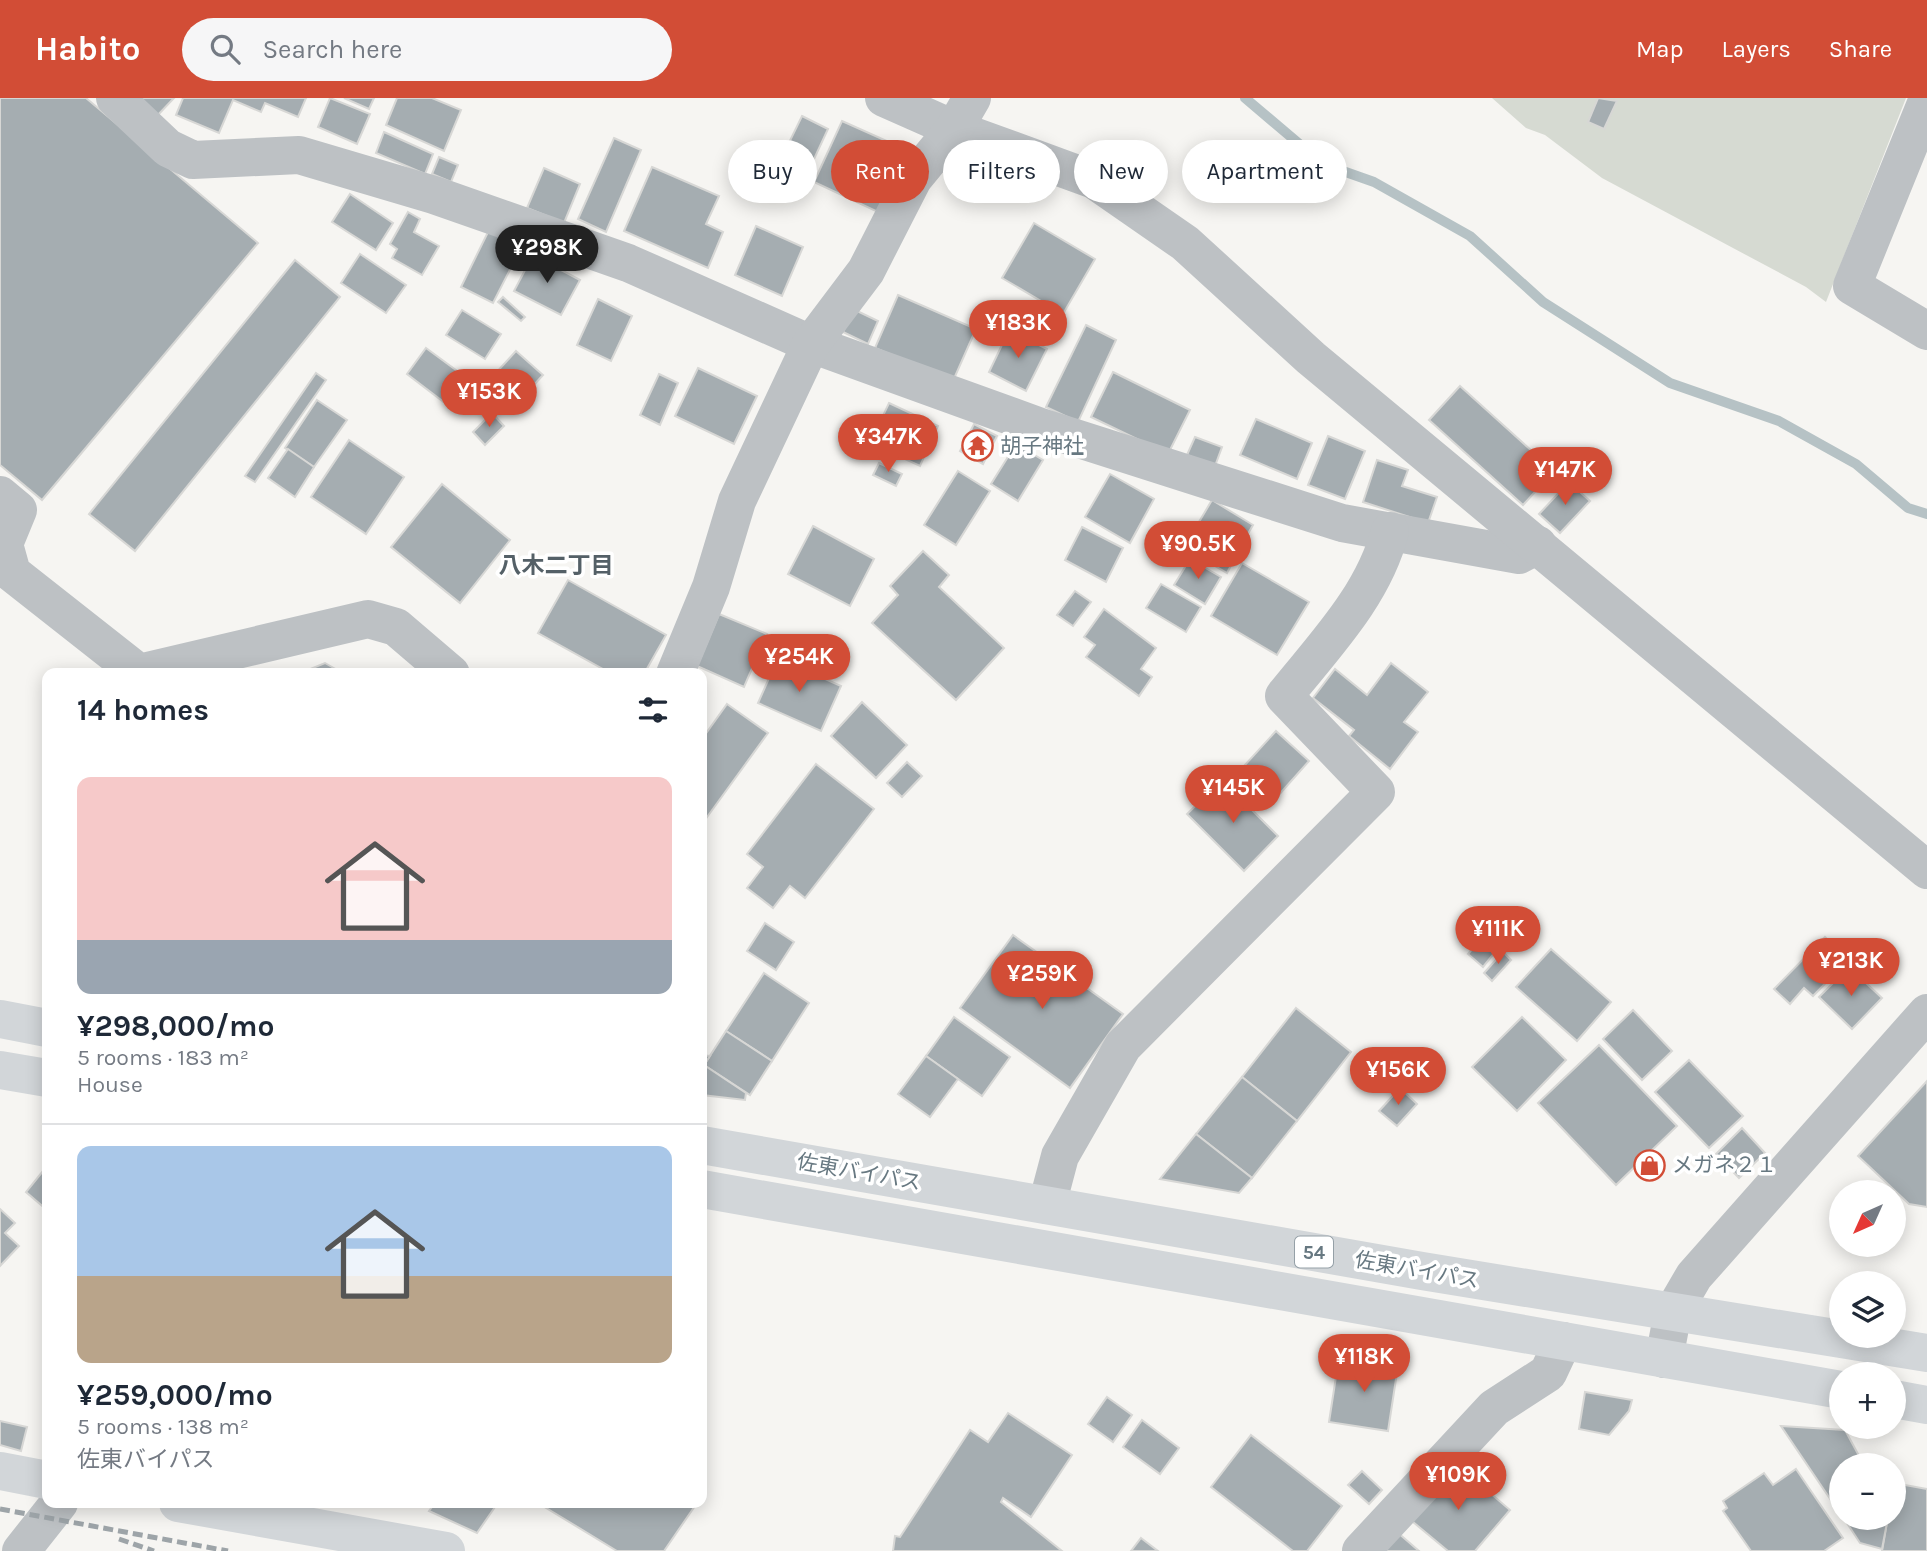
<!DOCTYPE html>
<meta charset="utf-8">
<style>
body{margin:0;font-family:Karla,"Noto Sans JP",sans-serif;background:#f6f6f7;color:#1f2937;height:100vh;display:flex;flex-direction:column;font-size:26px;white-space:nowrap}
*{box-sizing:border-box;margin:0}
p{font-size:23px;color:#747a83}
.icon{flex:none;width:38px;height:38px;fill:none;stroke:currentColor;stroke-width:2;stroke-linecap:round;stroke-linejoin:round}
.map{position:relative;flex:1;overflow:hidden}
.side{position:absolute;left:42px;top:570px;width:665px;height:840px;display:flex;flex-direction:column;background:#fff;border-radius:14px;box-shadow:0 4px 18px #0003}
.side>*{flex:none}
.guide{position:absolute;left:728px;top:42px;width:665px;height:63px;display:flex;gap:14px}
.needle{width:46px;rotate:225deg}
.buttons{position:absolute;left:1829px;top:1082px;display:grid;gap:14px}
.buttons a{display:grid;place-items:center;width:77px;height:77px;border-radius:50%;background:#fff;box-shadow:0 4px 18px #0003;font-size:35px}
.price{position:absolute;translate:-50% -60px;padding:0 16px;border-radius:24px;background:#d24d36;color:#fff;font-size:23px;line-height:46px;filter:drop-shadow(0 2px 4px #0008)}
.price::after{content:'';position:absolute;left:50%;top:42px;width:21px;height:16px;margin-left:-10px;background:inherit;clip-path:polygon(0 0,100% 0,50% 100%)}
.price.selected{background:#222;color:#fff}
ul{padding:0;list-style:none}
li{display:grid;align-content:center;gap:14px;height:371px;padding:0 35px}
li+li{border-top:2px solid #e0e1e3}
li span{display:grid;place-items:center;height:217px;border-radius:14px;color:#555}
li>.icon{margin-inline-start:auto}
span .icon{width:126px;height:126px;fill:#fffc;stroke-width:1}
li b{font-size:30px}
h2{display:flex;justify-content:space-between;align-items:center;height:84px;padding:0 35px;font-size:30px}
.pill{padding:0 24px;border-radius:32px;background:#fff;box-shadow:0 4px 18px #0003;font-size:24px;line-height:63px}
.pill.selected{background:#d24d36;color:#fff}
header{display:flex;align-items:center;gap:42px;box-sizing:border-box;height:98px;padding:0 35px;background:#d24d36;color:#fff}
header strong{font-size:33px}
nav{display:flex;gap:38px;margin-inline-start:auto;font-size:24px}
.search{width:490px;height:63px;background:#f6f6f7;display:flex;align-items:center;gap:18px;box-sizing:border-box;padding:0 24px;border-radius:38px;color:#747a83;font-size:26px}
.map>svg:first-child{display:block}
.green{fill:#d6dad2}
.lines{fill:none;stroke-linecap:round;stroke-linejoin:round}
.stream{stroke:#b6c2c5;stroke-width:10}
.building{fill:#a5adb1;stroke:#d7d7d5;stroke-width:2}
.street{stroke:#bdc1c4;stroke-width:38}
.secondary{stroke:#d2d6d9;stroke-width:38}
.highway{stroke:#d2d6d9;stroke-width:38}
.rail{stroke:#9da4a8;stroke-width:5;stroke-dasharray:10 5;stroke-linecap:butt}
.labels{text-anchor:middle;stroke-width:7;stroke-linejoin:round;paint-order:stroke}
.shield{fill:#fff;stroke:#95a0a7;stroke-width:2}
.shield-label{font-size:19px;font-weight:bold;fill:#677881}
.poi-label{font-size:21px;fill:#677881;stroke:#fff;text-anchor:start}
.street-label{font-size:21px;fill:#677881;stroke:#fff}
.neighbourhood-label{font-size:23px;font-weight:bold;fill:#546067;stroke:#fff}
</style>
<header>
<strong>Habito</strong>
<div class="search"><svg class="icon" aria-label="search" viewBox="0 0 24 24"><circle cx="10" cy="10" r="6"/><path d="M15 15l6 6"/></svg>Search here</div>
<nav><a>Map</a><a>Layers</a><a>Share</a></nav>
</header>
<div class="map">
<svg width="1927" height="1453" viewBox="0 0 1927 1453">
<rect width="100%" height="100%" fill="#f6f5f2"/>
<!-- green -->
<path class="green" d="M1492,0H1906L1826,204L1806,189L1602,80L1545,37L1526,30Z"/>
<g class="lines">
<!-- stream -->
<path class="stream" d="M1245,0L1323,66L1374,84L1470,138L1543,204L1670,285L1779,323L1856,366L1908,410L1927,416"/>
</g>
<!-- building -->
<g class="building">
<path d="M0,0H86L258,145L42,402L0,367Z"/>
<path d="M134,0H174L155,20Z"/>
<path d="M183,0H306L298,19L265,5L261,14L233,2L219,35L176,17Z"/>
<path d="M330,0L370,16L357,46L318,29Z"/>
<path d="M344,0H374L369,11Z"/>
<path d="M397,0H432L461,12L444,53L386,27Z"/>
<path d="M1598,0L1617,3L1604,31L1588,24Z"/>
<path d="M802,18L828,31L808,74L781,61Z"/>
<path d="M842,23L909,53L880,115L814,84Z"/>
<path d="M384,34L433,56L425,76L376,55Z"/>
<path d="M614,40L641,52L606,134L578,121Z"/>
<path d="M439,59L458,67L451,84L432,76Z"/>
<path d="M652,69L719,98L706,126L723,134L708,170L624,133Z"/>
<path d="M544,70L580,86L564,125L527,110Z"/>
<path d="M350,96L393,125L376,152L332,124Z"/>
<path d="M408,114L420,121L414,134L439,148L422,177L392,160L397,151L390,146Z"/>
<path d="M1034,125L1095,161L1063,216L1002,180Z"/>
<path d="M756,128L803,149L782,198L735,177Z"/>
<path d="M489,132L522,148L493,205L461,189Z"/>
<path d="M360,156L406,187L386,215L341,185Z"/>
<path d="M533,157L580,182L561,217L514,193Z"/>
<path d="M295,162L340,199L135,453L89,416Z"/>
<path d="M898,197L976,231L953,283L875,250Z"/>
<path d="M503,199L525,219L521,223L498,204Z"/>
<path d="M598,201L632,218L611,263L577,247Z"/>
<path d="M853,211L878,223L868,246L843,234Z"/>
<path d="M462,212L501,236L485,261L446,237Z"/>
<path d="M1086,227L1116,242L1078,324L1046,309Z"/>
<path d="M1009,232L1047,251L1026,293L989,274Z"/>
<path d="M426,250L464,278L445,305L407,276Z"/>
<path d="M516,253L543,277L511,312L484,288Z"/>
<path d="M698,270L757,298L734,346L675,318Z"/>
<path d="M1113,274L1190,312L1168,356L1091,319Z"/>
<path d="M316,275L326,282L255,384L245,378Z"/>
<path d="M659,276L678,285L660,327L640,317Z"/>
<path d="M1460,288L1554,373L1523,407L1429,322Z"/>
<path d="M317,302L347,322L314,369L285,350Z"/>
<path d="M889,305L938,328L920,368L870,345Z"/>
<path d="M492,315L504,328L485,347L473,334Z"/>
<path d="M1256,321L1312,345L1297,381L1240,357Z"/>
<path d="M974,326L997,338L983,366L960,353Z"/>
<path d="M1328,338L1365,353L1345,401L1308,387Z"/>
<path d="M1195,339L1222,349L1215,368L1187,357Z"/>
<path d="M349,342L404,379L366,436L311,399Z"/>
<path d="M1016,346L1043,362L1018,403L991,386Z"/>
<path d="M288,351L314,369L295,399L268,380Z"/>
<path d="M1377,362L1408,372L1402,388L1437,399L1428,425L1363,404Z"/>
<path d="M879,365L902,376L896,388L873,377Z"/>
<path d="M958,373L990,393L956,447L924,427Z"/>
<path d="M1110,376L1154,401L1130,445L1085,419Z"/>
<path d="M1569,384L1590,403L1560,435L1539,416Z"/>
<path d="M442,386L510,442L460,505L391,449Z"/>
<path d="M1212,402L1253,427L1238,453L1196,429Z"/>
<path d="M813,428L874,461L850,508L788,476Z"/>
<path d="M1082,429L1123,450L1106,484L1065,462Z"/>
<path d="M1198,439L1235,460L1227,475L1190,453Z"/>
<path d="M923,453L949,477L939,489L1004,550L956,602L872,525L898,497L890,488Z"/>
<path d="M1190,461L1221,479L1205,506L1174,487Z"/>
<path d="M1242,465L1309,504L1277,557L1211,518Z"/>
<path d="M568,482L666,537L644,576H612L538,535Z"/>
<path d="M1161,486L1201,509L1186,534L1146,510Z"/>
<path d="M1075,493L1091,504L1073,528L1057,517Z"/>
<path d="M1104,511L1156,550L1141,571L1152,579L1139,598L1086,559L1095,547L1084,539Z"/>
<path d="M719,516L767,536L744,589L697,568Z"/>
<path d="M778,560L841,588L821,633L758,605Z"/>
<path d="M325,565L344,576H298Z"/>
<path d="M1391,565L1428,594L1404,624L1418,634L1390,671L1349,638L1354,632L1313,600L1335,571L1367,597Z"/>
<path d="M862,604L907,647L876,680L831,638Z"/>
<path d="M727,606L768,635L702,726V641Z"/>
<path d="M1276,633L1309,663L1277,699L1244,668Z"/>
<path d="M907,664L922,678L902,699L887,685Z"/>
<path d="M816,666L874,711L805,800L790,788L773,810L747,790L763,769L747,756Z"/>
<path d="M1222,682L1278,738L1244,773L1187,716Z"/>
<path d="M765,825L794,844L776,872L747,853Z"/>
<path d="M1013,837L1123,916L1070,990L960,910Z"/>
<path d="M1825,839L1848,862L1813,898L1804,890L1790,906L1774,891Z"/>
<path d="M1481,841L1496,853L1483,869L1468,856Z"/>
<path d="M1551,851L1611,904L1577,943L1516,889Z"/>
<path d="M1503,854L1511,862L1492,883L1484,875Z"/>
<path d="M1849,869L1882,900L1852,931L1819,899Z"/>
<path d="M764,875L809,905L772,963L726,933Z"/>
<path d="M1296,910L1351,954L1297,1023L1242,979Z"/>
<path d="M1633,912L1672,953L1642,982L1603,941Z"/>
<path d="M954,919L1010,959L982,998L926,958Z"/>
<path d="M1522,919L1566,962L1517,1013L1472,969Z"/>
<path d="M726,933L772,963L750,997L704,967Z"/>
<path d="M1599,947L1677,1028L1616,1087L1538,1005Z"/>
<path d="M702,957L710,958L704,967L746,995L745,1002L702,997Z"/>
<path d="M926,958L958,981L930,1019L898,996Z"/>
<path d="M1689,962L1743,1018L1709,1050L1655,994Z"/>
<path d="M1242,979L1297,1023L1252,1080L1196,1036Z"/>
<path d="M1927,983V1109L1909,1106L1858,1058Z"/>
<path d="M1400,990L1417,1006L1397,1028L1379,1013Z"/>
<path d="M1742,1030L1765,1055L1739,1080L1716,1056Z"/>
<path d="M1196,1036L1252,1080L1239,1095L1160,1081Z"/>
<path d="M43,1073L47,1076V1112L26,1094Z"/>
<path d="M0,1111L15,1125L5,1135L19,1148L0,1168Z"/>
<path d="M1339,1259L1398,1268L1388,1333L1329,1324Z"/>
<path d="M1585,1294L1632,1302L1629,1313L1609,1337L1579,1331Z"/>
<path d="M1107,1299L1132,1317L1113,1344L1088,1326Z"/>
<path d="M1008,1315L1072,1357L1031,1419L1003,1400L1001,1404L1062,1453H893L895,1438L900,1439L970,1332L988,1344Z"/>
<path d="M1142,1322L1179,1350L1160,1376L1123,1349Z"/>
<path d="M0,1323L27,1329L21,1353L0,1347Z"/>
<path d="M1781,1328L1845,1332L1864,1367H1841V1417Z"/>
<path d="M1251,1337L1342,1408L1307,1453H1293L1211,1389Z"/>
<path d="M1454,1364L1510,1412L1475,1453H1448L1407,1419Z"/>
<path d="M1796,1371L1843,1440L1824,1453H1751L1723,1413L1727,1410L1723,1403L1764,1375L1773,1387Z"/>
<path d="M1362,1373L1382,1392L1369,1406L1348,1387Z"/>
<path d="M1894,1385L1927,1391V1453H1882L1888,1419H1894Z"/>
<path d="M435,1405H490L495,1409L477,1435L429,1413Z"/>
<path d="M538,1405H697L664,1453H617Z"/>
<path d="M1843,1419H1888L1882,1451L1860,1445Z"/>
<path d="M1397,1434L1419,1453H1381Z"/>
<path d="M1141,1440L1158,1453H1131Z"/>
</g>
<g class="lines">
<!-- street -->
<g class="street">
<path d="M115,0L168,50L193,62L299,57L434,97L628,165L811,246L1041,329L1342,425L1519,457L1538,447"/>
<path d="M884,0L954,31L1094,82L1185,145L1311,260L1927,772"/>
<path d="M1927,3L1852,188L1927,233"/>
<path d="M0,397L18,412L4,446L12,475L139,575L368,521L396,529L451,576"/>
<path d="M675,576L711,489L737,403L811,246L866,173L913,81L954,31L972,0"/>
<path d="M1047,1107L1060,1058L1123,948L1376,694L1284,598C1324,548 1374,497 1390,433"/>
<path d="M1664,1261L1673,1214L1694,1178L1927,915"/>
<path d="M21,1453L59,1405"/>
<path d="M1361,1453L1494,1310L1548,1275L1563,1243"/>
</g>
<!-- secondary -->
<g class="secondary">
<path d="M0,1373L47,1382"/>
<path d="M178,1405L446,1453"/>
</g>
<!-- highway -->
<g class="highway">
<path d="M0,921L47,930"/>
<path d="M0,972L47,980"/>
<path d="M702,1047L1422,1173L1927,1255"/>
<path d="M702,1091L1841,1292"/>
<path d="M1894,1301L1927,1307"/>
</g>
<!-- rail -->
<g class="rail">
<path d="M0,1411L228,1453"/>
<path d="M119,1441L154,1453"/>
</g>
</g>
<!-- icons -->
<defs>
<symbol id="temple-ring" viewBox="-11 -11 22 22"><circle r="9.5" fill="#fff" stroke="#d24d36" stroke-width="1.5"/><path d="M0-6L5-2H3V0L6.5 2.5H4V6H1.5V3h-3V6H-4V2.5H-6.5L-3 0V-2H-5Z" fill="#d24d36"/></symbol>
<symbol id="shop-ring" viewBox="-11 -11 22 22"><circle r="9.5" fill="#fff" stroke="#d24d36" stroke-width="1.5"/><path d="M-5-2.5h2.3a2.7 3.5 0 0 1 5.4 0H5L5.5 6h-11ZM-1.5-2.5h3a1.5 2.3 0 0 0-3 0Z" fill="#d24d36"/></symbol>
</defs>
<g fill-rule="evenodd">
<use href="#temple-ring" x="960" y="330" width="35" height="35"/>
<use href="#shop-ring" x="1632" y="1050" width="35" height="35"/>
</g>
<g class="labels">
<!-- shield labels -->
<rect class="shield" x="1295" y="1138.5" width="38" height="31" rx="5"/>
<g class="shield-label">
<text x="1314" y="1161">54</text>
</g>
<!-- poi labels -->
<g class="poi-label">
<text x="1000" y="355">胡子神社</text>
<text x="1672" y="1074">メガネ２１</text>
</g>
<!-- street labels -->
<g class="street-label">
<text transform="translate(859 1074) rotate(10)" y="7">佐東バイパス</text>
<text transform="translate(1417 1172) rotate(10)" y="7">佐東バイパス</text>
</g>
<!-- neighbourhood labels -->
<g class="neighbourhood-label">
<text x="556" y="475">八木二丁目</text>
</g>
</g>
</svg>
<div class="buttons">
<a><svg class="needle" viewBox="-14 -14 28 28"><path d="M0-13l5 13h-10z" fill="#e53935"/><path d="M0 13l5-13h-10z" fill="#747a83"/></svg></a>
<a><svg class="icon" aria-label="layers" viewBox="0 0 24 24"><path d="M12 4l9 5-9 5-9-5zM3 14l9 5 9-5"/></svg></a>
<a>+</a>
<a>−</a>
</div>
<b class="price selected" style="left:547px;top:187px">¥298K</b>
<b class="price" style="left:1018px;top:262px">¥183K</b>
<b class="price" style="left:489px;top:331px">¥153K</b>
<b class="price" style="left:888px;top:376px">¥347K</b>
<b class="price" style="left:1565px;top:409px">¥147K</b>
<b class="price" style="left:1198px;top:483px">¥90.5K</b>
<b class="price" style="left:799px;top:596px">¥254K</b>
<b class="price" style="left:1233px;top:727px">¥145K</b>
<b class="price" style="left:1498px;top:868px">¥111K</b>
<b class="price" style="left:1851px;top:900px">¥213K</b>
<b class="price" style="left:1042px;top:913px">¥259K</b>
<b class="price" style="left:1398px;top:1009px">¥156K</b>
<b class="price" style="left:1364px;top:1296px">¥118K</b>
<b class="price" style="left:1458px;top:1414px">¥109K</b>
<div class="guide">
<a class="pill">Buy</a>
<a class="pill selected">Rent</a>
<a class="pill">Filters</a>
<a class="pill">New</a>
<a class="pill">Apartment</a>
</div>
<section class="side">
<h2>14 homes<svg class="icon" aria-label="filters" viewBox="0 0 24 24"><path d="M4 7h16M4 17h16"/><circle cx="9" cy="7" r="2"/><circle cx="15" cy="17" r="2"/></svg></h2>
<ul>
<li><span style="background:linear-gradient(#f6c9c9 75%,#9aa5b1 0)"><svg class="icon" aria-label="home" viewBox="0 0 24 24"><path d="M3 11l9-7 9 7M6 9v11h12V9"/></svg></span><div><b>¥298,000/mo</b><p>5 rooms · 183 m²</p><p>House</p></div></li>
<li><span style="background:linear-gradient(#a9c7e8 60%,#b9a48a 0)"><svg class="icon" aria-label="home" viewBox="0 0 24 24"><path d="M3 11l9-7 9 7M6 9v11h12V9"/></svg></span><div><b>¥259,000/mo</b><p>5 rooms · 138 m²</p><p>佐東バイパス</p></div></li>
</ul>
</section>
</div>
